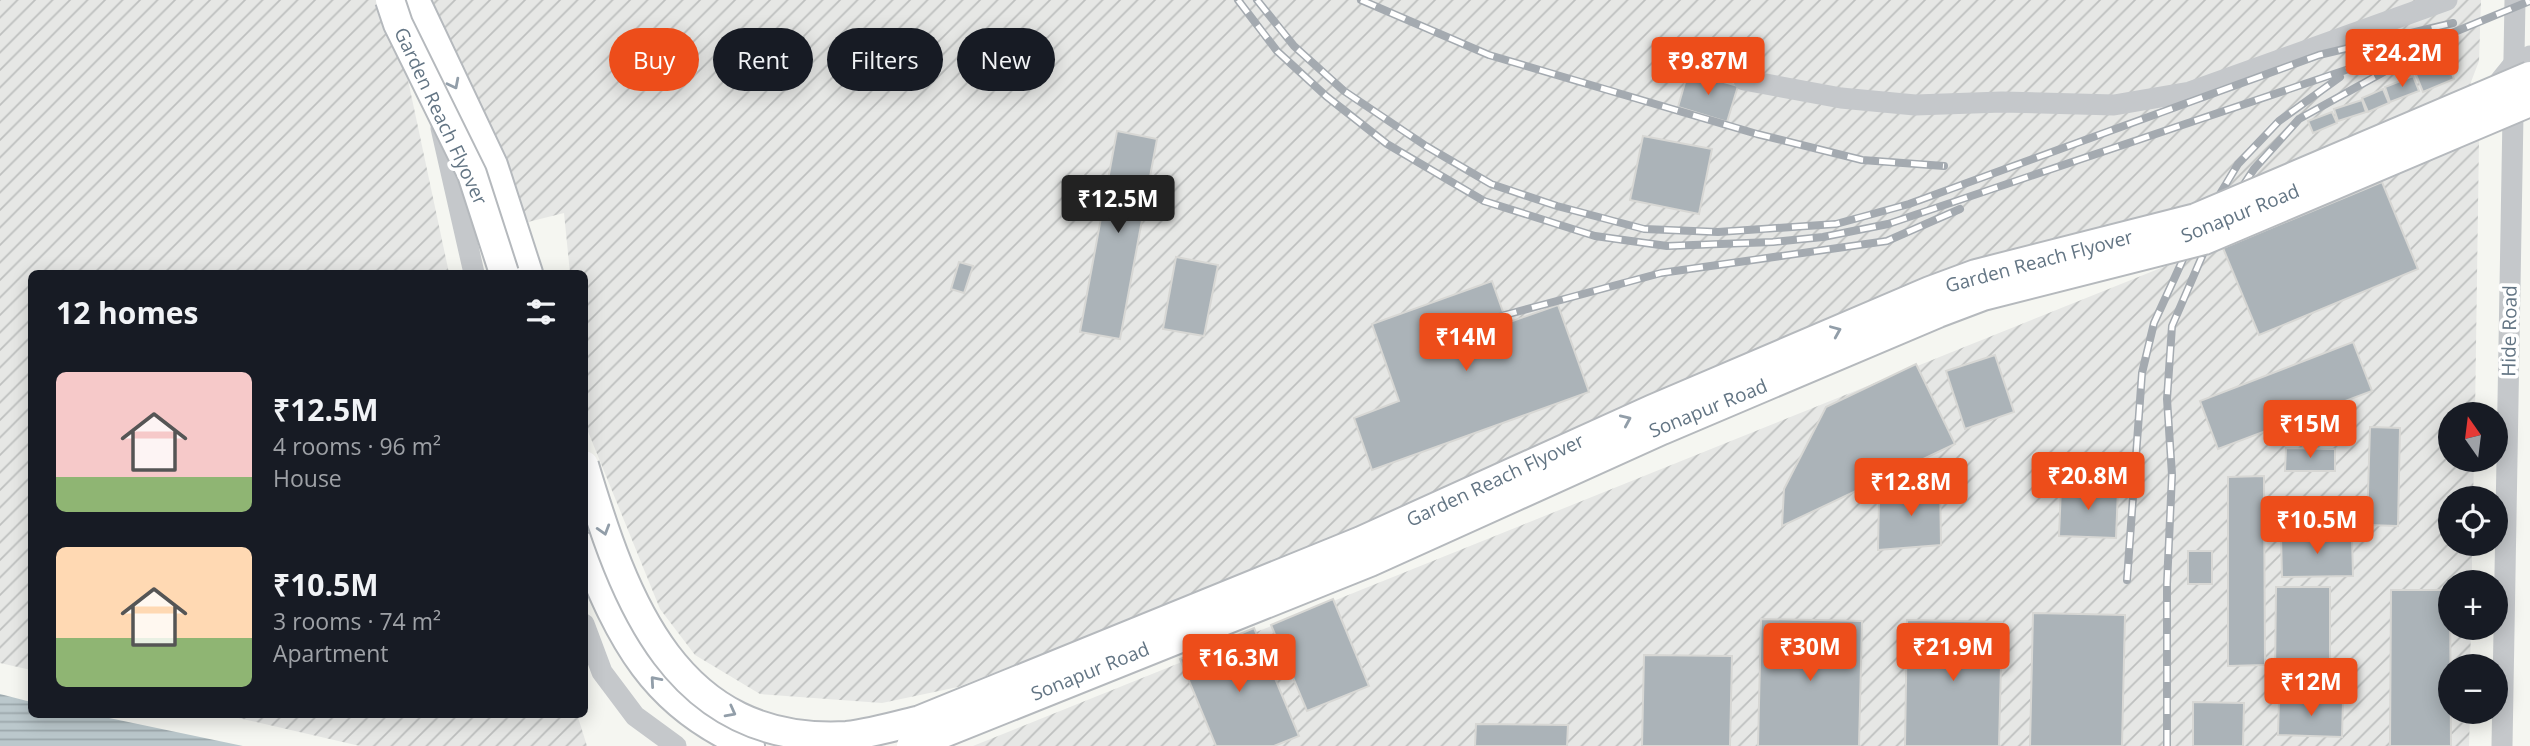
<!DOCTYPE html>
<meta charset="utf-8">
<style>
body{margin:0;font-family:"Open Sans",sans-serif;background:#20242c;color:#f1f3f6;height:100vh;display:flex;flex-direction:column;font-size:26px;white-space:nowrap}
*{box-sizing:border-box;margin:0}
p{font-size:23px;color:#9ea1a6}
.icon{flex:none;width:38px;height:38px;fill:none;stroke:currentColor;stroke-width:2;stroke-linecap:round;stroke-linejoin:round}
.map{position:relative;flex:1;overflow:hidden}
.panel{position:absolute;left:28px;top:270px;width:560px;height:448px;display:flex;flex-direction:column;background:#171b24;border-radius:10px;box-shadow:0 4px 18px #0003}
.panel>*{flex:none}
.top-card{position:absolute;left:609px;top:28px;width:665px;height:63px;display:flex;gap:14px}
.needle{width:46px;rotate:346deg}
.controls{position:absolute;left:2438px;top:402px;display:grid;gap:14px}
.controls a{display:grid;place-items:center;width:70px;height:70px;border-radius:50%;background:#171b24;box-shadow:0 4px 18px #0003;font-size:35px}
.price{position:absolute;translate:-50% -60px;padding:0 16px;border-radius:7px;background:#ed4d1a;color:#fff;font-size:23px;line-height:46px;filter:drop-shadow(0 2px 4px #0008)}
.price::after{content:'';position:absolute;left:50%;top:42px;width:21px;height:16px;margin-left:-10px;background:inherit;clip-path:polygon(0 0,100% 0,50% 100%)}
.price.selected{background:#222;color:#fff}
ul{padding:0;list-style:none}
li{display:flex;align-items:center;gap:21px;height:175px;padding:0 28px}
li span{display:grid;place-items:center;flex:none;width:196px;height:140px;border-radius:10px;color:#555}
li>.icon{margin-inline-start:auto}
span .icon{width:84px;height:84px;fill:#fffc;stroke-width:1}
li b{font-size:30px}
h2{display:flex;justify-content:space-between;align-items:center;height:84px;padding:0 28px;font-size:30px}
.pill{padding:0 24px;border-radius:32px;background:#171b24;box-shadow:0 4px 18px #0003;font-size:24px;line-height:63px}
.pill.selected{background:#ed4d1a;color:#fff}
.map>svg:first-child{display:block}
.industrial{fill:url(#industrial-furrows)}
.water{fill:url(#water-rules)}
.building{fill:#abb3b8;stroke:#d7d7d4;stroke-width:2}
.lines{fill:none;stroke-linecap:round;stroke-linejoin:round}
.major-casing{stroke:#b5b9bd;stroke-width:32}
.minor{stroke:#c5c8cb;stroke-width:21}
.major{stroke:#fff;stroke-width:28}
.rail-casing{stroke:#a4aab0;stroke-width:8}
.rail{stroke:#fff;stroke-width:5;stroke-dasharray:16;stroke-linecap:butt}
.major-bridge-casing{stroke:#b5b9bd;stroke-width:32;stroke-linecap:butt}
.major-bridge{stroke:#fff;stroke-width:28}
.oneway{stroke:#929ea9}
.labels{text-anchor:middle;stroke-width:7;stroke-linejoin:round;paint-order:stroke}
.street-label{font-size:19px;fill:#637584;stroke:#fff}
</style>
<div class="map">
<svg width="2530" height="746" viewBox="0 0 2530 746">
<defs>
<pattern id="industrial-furrows" width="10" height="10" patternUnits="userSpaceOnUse" patternTransform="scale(1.75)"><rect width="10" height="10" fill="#e6e7e5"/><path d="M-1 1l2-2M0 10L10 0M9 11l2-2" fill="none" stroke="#bec0bf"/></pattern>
<pattern id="water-rules" width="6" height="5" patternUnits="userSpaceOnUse" patternTransform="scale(1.75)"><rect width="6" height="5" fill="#bbc8cc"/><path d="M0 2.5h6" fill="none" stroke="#9ca7ab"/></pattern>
</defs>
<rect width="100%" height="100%" fill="#f5f6f1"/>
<!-- industrial -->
<g class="industrial">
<path d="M0,0H391L449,273H32L31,670L0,663Z"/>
<path d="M430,0H2481L2479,61L2466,95L958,687L882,703L760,694L695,655L660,609L587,429L584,273H570L564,213L524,223Z"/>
<path d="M2479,140L2475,415H2450V460H2474L2473,499H2450V544H2472V583H2450V628H2471L2470,667H2450V712H2470L2469,746H973Z"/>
<path d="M221,714H577L587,746H360Z"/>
</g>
<!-- water -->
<path class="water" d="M0,694L31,702L32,714H90L243,746H0Z"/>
<!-- building -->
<g class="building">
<path d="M2444,53L2454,79L2423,92L2412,65Z"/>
<path d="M1688,72L1738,86L1727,122L1678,107Z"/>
<path d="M2413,76L2419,91L2390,102L2385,87Z"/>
<path d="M2383,89L2389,103L2368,112L2362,98Z"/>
<path d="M2362,100L2366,112L2338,121L2334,109Z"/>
<path d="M2332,112L2337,123L2313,133L2308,121Z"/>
<path d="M1117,131L1157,139L1120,339L1080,332Z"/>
<path d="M1643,136L1712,149L1699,214L1630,200Z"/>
<path d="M2382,182L2418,269L2259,335L2223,248Z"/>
<path d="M1176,257L1218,265L1204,336L1163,329Z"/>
<path d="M959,262L973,266L964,293L951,289Z"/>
<path d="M1492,281L1507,323L1558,305L1589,392L1372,470L1354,418L1399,401L1372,324Z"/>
<path d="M2353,342L2372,391L2218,449L2200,401Z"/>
<path d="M1995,355L2014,412L1965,429L1946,371Z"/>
<path d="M1916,364L1955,444L1782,526L1784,489L1826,407Z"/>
<path d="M2370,427L2400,428L2398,526L2367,525Z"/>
<path d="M2286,448L2335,449V471H2285Z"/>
<path d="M2264,476L2265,665L2228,666V477Z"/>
<path d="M1940,480L1941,545L1878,550L1879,498Z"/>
<path d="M2061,487L2118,489L2116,538L2059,536Z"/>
<path d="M2352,535L2353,576L2282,577L2281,536Z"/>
<rect x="2188" y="551" width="24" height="33"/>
<path d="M2276,587H2330V676L2275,675Z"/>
<path d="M2391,590H2450L2451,746H2390Z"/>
<path d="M1333,599L1369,686L1307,711L1271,625Z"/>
<path d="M2033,613L2125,615L2122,746H2030Z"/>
<path d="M1761,619L1862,621L1859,746H1758Z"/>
<path d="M1907,620L2002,622L1999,746H1905Z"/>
<path d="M1254,628L1299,736L1274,746H1216L1180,659Z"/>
<path d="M1644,655L1732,656L1730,746H1642Z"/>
<path d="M2279,698L2343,700L2342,737L2278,735Z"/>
<path d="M2193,702L2244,703L2243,746H2193Z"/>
<path d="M1476,724L1568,725L1567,746H1475Z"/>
</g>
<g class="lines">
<defs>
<g id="major">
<path d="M415,0L493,165L528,273"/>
<path d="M584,547C621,639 653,706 750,746"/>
</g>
</defs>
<!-- major casing -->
<use href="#major" class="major-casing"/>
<!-- minor -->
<g class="minor">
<path d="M1744,80L1841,98L1915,105L2002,102L2114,105L2190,92L2447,0"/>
<path d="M2491,92L2513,65L2530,56"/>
<path d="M441,128L474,273"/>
<path d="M584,624L602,672L635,716L676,746"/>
<path d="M2502,746L2515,0"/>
</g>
<!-- major -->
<use href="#major" class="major"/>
<defs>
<g id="rail">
<path d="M1238,0L1277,51L1326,96L1387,144L1484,201L1595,236L1667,246L1773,242L1823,237L1888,224L2435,40L2530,1"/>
<path d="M1257,0L1294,46L1344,91L1426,146L1491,184L1557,206L1644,229L1718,232L1836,224L1909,204L2319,55L2453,23"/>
<path d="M1361,0L1489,55L1757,134L1862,160L1944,166"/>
<path d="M1501,316L1661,273L1887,241L1960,209"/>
<path d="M2127,580L2142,373L2154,323L2190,244L2238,164L2279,121L2340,77"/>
<path d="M2167,746V584L2172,475L2167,399L2172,326L2213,231L2254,169L2299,119L2418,53"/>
</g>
</defs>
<!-- rail casing -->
<use href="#rail" class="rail-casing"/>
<!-- rail -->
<use href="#rail" class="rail"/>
<defs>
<g id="major-bridge">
<path d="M390,0L398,24L472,174L504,273"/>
<path d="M584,465C624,599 675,746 847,736C872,733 896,726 920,720L1361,541L1653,409L1930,291L1976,274L2196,218L2530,76"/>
<path d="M911,746L1370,562L1662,430L1938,313L1983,296L2204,240L2530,102"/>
</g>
</defs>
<!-- major-bridge casing -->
<use href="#major-bridge" class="major-bridge-casing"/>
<!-- major-bridge -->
<use href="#major-bridge" class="major-bridge"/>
</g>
<!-- one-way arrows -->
<defs><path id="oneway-chevron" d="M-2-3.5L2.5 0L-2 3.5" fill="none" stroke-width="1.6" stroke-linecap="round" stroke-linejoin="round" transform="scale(1.75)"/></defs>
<g class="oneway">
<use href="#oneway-chevron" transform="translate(454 84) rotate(63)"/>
<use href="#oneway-chevron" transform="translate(1836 331) rotate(-23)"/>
<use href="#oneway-chevron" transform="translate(1626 420) rotate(-24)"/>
<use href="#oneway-chevron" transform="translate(604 530) rotate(73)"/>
<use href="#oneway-chevron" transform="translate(655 681) rotate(-131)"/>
<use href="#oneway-chevron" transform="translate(731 712) rotate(28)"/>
</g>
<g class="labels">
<!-- street labels -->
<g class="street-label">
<text transform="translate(441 116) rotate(65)" y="7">Garden Reach Flyover</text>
<text transform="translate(2240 213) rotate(-22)" y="7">Sonapur Road</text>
<text transform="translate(2039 261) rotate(-15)" y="7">Garden Reach Flyover</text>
<text transform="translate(2509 331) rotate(-89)" y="7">Hide Road</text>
<text transform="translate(1708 408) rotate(-22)" y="7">Sonapur Road</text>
<text transform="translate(1495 480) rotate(-25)" y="7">Garden Reach Flyover</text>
<text transform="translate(1090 671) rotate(-22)" y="7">Sonapur Road</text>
</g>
</g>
</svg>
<div class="controls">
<a><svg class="needle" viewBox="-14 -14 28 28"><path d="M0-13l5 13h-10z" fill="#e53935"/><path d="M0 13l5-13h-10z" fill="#9ea1a6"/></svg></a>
<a><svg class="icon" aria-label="locate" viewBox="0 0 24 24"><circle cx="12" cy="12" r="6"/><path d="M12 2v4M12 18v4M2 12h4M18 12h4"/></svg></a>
<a>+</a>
<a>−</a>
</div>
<b class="price" style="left:2402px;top:89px">₹24.2M</b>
<b class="price" style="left:1708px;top:97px">₹9.87M</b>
<b class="price selected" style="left:1118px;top:235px">₹12.5M</b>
<b class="price" style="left:1466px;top:373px">₹14M</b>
<b class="price" style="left:2310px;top:460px">₹15M</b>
<b class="price" style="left:2088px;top:512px">₹20.8M</b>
<b class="price" style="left:1911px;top:518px">₹12.8M</b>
<b class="price" style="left:2317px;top:556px">₹10.5M</b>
<b class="price" style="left:1810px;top:683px">₹30M</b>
<b class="price" style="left:1953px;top:683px">₹21.9M</b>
<b class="price" style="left:1239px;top:694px">₹16.3M</b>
<b class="price" style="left:2311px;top:718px">₹12M</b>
<div class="top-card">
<a class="pill selected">Buy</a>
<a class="pill">Rent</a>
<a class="pill">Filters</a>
<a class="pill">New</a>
</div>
<section class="panel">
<h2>12 homes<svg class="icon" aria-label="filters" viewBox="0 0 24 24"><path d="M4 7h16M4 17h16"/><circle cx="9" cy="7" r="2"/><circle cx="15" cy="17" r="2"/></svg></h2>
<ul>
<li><span style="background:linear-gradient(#f6c9c9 75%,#8fb573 0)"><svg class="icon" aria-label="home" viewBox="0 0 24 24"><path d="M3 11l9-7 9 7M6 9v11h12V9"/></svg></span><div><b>₹12.5M</b><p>4 rooms · 96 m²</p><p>House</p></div></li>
<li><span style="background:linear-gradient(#ffd9b3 65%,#8fb573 0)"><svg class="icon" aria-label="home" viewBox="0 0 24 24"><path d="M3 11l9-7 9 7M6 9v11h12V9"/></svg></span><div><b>₹10.5M</b><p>3 rooms · 74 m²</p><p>Apartment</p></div></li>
</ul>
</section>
</div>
